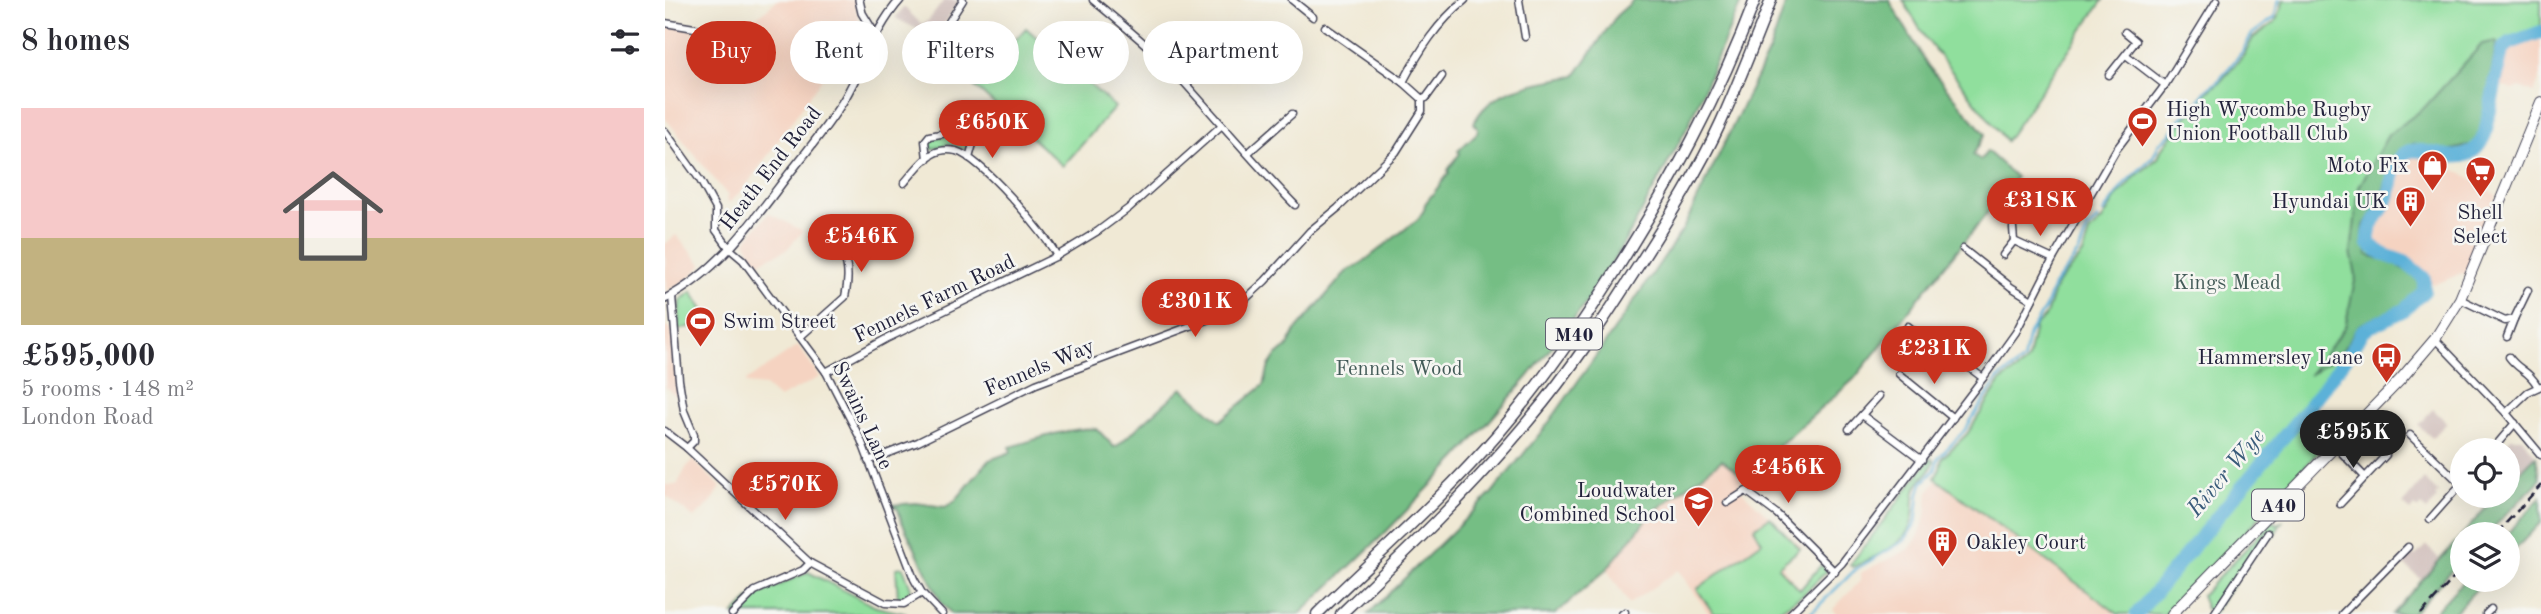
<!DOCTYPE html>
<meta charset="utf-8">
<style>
body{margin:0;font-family:"Old Standard TT",serif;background:#f2f2f3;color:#2b2b33;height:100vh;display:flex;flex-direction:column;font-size:26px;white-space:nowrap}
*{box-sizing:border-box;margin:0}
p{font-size:23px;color:#7c7c81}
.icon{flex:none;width:38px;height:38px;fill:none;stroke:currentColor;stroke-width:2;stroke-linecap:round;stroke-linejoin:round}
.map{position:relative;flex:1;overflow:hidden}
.side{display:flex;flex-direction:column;background:#fff;width:665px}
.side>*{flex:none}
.top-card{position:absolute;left:21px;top:21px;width:665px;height:63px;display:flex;gap:14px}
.buttons{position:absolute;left:1785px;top:438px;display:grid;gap:14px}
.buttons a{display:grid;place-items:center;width:70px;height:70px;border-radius:50%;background:#fff;box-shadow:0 7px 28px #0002;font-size:35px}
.price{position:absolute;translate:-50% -60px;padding:0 16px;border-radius:24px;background:#c8321e;color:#fff;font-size:23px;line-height:46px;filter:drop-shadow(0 2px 4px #0008)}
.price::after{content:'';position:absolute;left:50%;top:42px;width:21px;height:16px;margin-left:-10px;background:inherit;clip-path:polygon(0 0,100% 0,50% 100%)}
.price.active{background:#222;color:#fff}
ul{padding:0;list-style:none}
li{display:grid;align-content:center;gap:14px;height:371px;padding:0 21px}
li+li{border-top:2px solid #e1e1e2}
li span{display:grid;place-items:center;height:217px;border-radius:0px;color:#555}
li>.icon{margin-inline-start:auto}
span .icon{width:126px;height:126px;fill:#fffc;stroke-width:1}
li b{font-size:30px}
h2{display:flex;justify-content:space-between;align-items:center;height:84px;padding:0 21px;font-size:30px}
.chip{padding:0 24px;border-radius:32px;background:#fff;box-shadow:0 7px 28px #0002;font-size:24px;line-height:63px}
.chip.active{background:#c8321e;color:#fff}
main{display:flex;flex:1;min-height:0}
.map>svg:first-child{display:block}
.built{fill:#f5d3c1}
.industrial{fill:#d1c0bc}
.green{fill:#90df9d;stroke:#59806c;stroke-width:2}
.forest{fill:#74be84;stroke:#4b7060;stroke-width:2}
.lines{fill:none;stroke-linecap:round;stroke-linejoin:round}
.stream{stroke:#5bb1d8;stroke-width:2.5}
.river{stroke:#5bb1d8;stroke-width:14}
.minor-casing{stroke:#414052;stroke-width:9}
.tertiary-casing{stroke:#414052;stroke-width:10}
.primary-casing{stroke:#414052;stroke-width:12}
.motorway-casing{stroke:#414052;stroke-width:13}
.minor{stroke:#fff;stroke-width:6}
.tertiary{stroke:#fff;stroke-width:7}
.primary{stroke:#fff;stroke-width:10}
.motorway{stroke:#fff;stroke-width:10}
.rail{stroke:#22223b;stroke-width:2.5;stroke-dasharray:10 5;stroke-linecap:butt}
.labels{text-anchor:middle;stroke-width:5;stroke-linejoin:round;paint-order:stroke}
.shield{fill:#f6f6f2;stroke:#626272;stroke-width:2}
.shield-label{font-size:19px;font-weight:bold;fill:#22223b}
.poi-label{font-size:21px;fill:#22223b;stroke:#f6f6f2;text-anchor:end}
.street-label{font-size:21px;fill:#22223b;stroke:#f6f6f2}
.park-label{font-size:21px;fill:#435b58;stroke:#f6f6f2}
.water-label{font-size:23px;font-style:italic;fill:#395b7a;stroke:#f6f6f2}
</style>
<main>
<section class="side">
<h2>8 homes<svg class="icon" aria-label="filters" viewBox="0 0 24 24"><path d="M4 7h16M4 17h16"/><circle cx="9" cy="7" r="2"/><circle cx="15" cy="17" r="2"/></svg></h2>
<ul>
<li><span style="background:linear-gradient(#f6c9c9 60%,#c2b280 0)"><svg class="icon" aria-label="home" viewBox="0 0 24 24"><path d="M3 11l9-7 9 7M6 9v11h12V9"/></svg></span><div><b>£595,000</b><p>5 rooms · 148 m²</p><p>London Road</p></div></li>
</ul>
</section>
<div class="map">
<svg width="1876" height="614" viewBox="0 0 1876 614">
<rect width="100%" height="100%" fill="#f6f6f2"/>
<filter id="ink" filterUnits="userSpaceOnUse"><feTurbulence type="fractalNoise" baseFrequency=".0143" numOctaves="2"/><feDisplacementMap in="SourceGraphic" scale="14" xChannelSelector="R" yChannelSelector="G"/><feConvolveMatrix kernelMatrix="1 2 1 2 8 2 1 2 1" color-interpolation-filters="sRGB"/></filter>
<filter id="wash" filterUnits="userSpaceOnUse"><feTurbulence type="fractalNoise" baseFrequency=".00686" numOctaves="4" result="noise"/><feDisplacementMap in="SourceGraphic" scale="28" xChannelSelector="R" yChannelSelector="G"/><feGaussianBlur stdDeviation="1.57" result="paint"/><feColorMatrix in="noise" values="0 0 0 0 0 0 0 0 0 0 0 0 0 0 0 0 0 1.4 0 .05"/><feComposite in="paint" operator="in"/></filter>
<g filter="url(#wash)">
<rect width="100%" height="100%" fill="#f0e9d5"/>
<!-- built -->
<g class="built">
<path d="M112,0H189L195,25L81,186L64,203L61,198L63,196L0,118V24L62,34L96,14Z"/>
<path d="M1876,40V75L1869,93L1855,87L1848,90L1834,85L1837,64L1844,51L1854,44Z"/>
<path d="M1746,156L1774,162L1804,177L1831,195L1800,274L1796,273L1779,281L1767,284L1764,276L1750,264L1711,242L1710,234L1729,196L1737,164Z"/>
<path d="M104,213L138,231L121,250L92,263L80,241Z"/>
<path d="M11,235L37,265L22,280L1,291L0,244Z"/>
<path d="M0,327L6,328L13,398L0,386Z"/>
<path d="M133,346L155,377L114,398L100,386L82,384L81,381Z"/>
<path d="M1051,454L1077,478L1072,487L1137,547L1118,563V568L1139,594L1114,614H1044L1013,570L964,604L925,543Z"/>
<path d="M28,460L56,487L45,504L29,518L0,495V485H12L21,468Z"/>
<path d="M1272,480L1453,614H1171L1168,609L1195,581V573L1244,549L1253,537L1261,516L1263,493Z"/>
</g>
<!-- industrial -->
<g class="industrial">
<path d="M279,0H293L282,20L263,44L251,37L252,29L230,18L239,7L255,23H259L264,20Z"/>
<path d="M1768,409L1782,423L1767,438L1753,425Z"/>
<path d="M1846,438H1857L1871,456L1848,478L1843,474V450H1836Z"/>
<path d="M1759,479L1774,493L1770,496L1772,498L1762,511L1756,506L1754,509L1750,506L1746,511L1738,504Z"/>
<path d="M1762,545L1775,560L1757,580L1737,563L1745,552L1750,556Z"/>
</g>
<!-- green -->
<g class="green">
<path d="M1238,0H1438L1341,141L1259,36Z"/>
<path d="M1618,0H1876V29C1865,36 1850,34 1841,42C1818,62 1830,119 1812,145C1785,160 1780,150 1754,148C1748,147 1739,150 1735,155C1727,163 1728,176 1726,186C1720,204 1707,217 1700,234C1704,257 1720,255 1738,265C1744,269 1751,274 1757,279L1759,287C1750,303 1735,311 1719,318C1713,321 1704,322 1698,326C1688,332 1683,350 1677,360L1469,614H1453L1270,478L1275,469L1277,458L1302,434L1336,381L1359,365L1363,359L1370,326L1380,317L1391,285L1418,254L1424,232L1437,220L1452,196L1471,176L1493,158L1496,150L1522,116L1531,111L1537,103L1541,93L1556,81L1578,56L1588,38L1610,22L1617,7Z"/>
<path d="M361,28L450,107L398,166L309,86Z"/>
<path d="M277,136L294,137L303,143L302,150L284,144L267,149L264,146L267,139Z"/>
<path d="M27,292L43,318L28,328L27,326L13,330L15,300Z"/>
<path d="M1635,424L1658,446L1610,501L1502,614H1479Z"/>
<path d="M1266,458L1269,461C1265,475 1256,476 1251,488C1247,498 1250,510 1247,521C1241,546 1209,557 1188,567L1185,565Z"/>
<path d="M1105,517L1135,549L1113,567L1135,590L1156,565L1162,571L1139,594L1108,614H1049L1032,589L1097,542L1089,528Z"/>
<path d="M1608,520L1611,524L1617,522L1608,537L1603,532L1550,611L1541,609L1536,596Z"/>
<path d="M238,567L246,588L240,597L233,599L231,568Z"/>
<path d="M143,572L211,607L242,614H69L84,599Z"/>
</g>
<!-- forest -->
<g class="forest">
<path d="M969,0H1077L1023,126L966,231L931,290L863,377L793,457L720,533L635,614H287L277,604L236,520L233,509L226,505L251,503L280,507L290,501L324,460L346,452L345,447C373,439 404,427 432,429L449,447L452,446L517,388L555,421L599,385L604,366L610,357L623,346L631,330L681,272L698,262L753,219L759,210L760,204L784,173L783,170L795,153L793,151L812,133L813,128L809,123C827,86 873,83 910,76L952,15Z"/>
<path d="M1122,0H1224L1263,66L1320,134L1308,155L1316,160L1322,151L1351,177L1189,379L1079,477L1057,460L987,513L941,570L890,614H703L826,494L882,425L952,326L1018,229L1105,49Z"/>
<path d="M1832,41L1816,131L1807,145L1778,152L1748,144L1732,154L1712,206L1699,225L1698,236L1703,255C1719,260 1749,269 1756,286L1749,296L1733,307L1694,325L1675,354L1644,375L1680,327L1691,276L1686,252L1694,187L1723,135L1759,108L1817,44Z"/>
<path d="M1871,456L1875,480L1822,534H1798L1832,495H1843V484Z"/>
<path d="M1876,497V522L1843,557L1842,534Z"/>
<path d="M1797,535V559L1747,614H1727Z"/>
<path d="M1800,579H1821L1788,614H1768Z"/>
</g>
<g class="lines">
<!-- stream -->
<g class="stream">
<path d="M1438,213L1459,184L1488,157L1494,144L1506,133L1516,118L1532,104L1540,91L1554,80L1577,52L1587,34L1609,18L1614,0"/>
<path d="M1145,614L1191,569L1239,541L1251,522L1254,493L1257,483L1270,470L1273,458L1299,431L1333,379L1358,361L1364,334L1380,308L1388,286L1414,252L1422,229L1433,219"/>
</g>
<!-- river -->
<path class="river" d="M1472,614L1645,405L1684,354L1698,330L1739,310L1759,291V278L1740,262L1720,255L1704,244C1702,224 1714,217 1722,200C1728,188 1727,169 1735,158C1753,133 1800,183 1820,134L1837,50L1845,43L1876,32"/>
</g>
</g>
<g filter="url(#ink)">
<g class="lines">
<defs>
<g id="minor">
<path d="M428,0C459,26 490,51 517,80C555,122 591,165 630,205"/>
<path d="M627,0L648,17"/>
<path d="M854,0L860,37"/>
<path d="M0,23L47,31"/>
<path d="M660,27L738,82L757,99"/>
<circle cx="553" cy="45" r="7"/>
<path d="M269,45L298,0"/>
<path d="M1461,55L1500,85"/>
<path d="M1444,75L1471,41L1460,32"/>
<path d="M516,80L547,50"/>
<path d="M738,82C755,50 772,23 800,0"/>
<path d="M757,99L761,98L777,76"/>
<path d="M0,131L35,180L51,209V230L65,249L78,260L161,372L196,440L249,579L257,593L277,614"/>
<path d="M583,153L627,114"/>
<path d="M262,159L260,141L264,136L287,132L304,138L308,144L304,158"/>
<path d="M239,183C248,173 261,154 275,151C279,150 287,150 291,151C317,159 379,232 392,256"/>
<path d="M1348,228L1349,241L1388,259"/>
<path d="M1298,249L1346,287L1367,300"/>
<path d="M1338,255L1349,241"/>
<path d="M7,296L14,380L19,411L29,435V441L22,448"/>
<path d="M1795,299L1840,321L1849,319L1863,290"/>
<path d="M1243,326L1279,356L1298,363L1318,378"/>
<path d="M135,337L180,297C184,279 186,257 169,246"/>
<path d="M1842,337L1849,319"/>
<path d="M1770,339L1841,413L1876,455"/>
<path d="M1844,357C1854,371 1864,370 1873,387"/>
<path d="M161,372L221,339L392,256L433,231L464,208L557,125"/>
<path d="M1234,374L1288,418"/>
<path d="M1841,413L1863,392L1876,386"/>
<path d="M1197,415L1257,460"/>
<path d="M1184,429L1214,396"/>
<path d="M0,431L22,448L145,563L220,603L239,604L257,593"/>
<path d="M1745,435L1796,484"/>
<path d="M1671,447L1700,477"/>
<path d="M1827,450L1850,423"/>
<path d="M203,461L253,442L371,384L544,319L574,305L600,281L645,231L673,208L731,152L757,111V99"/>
<path d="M1062,503L1081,491L1112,514L1170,572"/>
<path d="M1675,504L1721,455"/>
<path d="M1765,519L1797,483"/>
<path d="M67,614L90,591L138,570L145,563"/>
<path d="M957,614L960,612"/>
<path d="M1125,614L1177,563L1318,378L1351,332L1388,259L1451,150L1500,85L1552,0"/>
<path d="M1549,614L1603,533"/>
<path d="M1677,614L1743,547"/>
<path d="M1821,614L1826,609"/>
</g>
<g id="tertiary">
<path d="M194,0L197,13L211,36"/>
<path d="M0,299C53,272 88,221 123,175C143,150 164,125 180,98C199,65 210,28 235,0"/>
</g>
<path id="primary" d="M1507,614L1735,380L1770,339L1795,299L1876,102"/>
<g id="motorway">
<path d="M652,614C712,555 777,499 832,435C876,384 914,329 950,272C1006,183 1053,99 1090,0"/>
<path d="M676,614C741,552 807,489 864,420C906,371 942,315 977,260C1005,216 1034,170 1056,122C1074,82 1090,41 1106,0"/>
</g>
</defs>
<!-- minor casing -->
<use href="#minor" class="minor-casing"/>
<!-- tertiary casing -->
<use href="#tertiary" class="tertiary-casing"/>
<!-- primary casing -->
<use href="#primary" class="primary-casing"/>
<!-- motorway casing -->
<use href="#motorway" class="motorway-casing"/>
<!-- minor -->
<use href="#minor" class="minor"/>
<!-- tertiary -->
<use href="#tertiary" class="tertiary"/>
<!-- primary -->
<use href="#primary" class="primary"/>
<!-- motorway -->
<use href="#motorway" class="motorway"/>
<!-- rail -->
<g class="rail">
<path d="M1831,534L1876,485"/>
<path d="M1756,614L1797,569"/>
</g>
</g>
</g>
<!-- icons -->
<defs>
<symbol id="stadium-pin" viewBox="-11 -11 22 30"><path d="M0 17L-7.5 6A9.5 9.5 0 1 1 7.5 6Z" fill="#c8321e" stroke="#f6f6f2"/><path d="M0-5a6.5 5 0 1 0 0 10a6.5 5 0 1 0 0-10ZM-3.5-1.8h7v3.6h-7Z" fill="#fff"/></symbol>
<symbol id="shop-pin" viewBox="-11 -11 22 30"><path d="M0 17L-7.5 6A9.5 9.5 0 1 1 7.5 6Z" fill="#c8321e" stroke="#f6f6f2"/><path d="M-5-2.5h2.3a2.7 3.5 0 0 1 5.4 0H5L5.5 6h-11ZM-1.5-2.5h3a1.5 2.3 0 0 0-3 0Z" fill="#fff"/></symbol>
<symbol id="supermarket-pin" viewBox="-11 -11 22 30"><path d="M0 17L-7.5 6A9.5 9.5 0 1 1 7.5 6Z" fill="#c8321e" stroke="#f6f6f2"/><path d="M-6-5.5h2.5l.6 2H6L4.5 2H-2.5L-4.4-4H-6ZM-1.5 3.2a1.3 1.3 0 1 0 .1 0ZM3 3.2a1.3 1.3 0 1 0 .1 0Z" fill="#fff"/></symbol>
<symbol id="building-pin" viewBox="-11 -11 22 30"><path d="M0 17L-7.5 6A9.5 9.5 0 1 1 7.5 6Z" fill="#c8321e" stroke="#f6f6f2"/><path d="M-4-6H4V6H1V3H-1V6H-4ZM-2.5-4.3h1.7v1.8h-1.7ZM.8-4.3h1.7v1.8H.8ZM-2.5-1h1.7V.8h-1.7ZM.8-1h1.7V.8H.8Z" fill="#fff"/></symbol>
<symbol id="bus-pin" viewBox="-11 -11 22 30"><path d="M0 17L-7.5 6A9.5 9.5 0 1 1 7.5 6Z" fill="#c8321e" stroke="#f6f6f2"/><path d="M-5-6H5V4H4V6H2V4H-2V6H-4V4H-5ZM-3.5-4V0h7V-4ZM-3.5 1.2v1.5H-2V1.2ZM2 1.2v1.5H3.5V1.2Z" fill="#fff"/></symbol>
<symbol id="school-pin" viewBox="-11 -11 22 30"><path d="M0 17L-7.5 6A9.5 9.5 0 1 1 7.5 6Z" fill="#c8321e" stroke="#f6f6f2"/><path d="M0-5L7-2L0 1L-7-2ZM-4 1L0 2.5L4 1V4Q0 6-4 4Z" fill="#fff"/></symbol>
</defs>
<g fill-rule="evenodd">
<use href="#stadium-pin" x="1460" y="104" width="35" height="47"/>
<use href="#shop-pin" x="1750" y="148" width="35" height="47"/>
<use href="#supermarket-pin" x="1798" y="154" width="35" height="47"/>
<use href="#building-pin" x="1728" y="184" width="35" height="47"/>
<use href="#stadium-pin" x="18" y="304" width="35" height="47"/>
<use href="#bus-pin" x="1704" y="340" width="35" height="47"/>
<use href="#school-pin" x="1016" y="484" width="35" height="47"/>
<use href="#building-pin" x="1260" y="524" width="35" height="47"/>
</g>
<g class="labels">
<!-- shield labels -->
<g class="shield">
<rect x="881" y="318.5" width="56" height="31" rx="5"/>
<rect x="1587" y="489.5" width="52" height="31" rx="5"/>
</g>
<g class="shield-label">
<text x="909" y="341">M40</text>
<text x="1613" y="512">A40</text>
</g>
<!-- poi labels -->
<g class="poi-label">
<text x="1501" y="116" text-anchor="start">High Wycombe Rugby<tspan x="1501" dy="24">Union Football Club</tspan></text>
<text x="1744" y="172">Moto Fix</text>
<text x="1722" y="208">Hyundai UK</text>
<text x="1815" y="219" text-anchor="middle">Shell<tspan x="1815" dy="24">Select</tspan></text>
<text x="58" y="328" text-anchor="start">Swim Street</text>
<text x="1698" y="364">Hammersley Lane</text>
<text x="1010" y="497">Loudwater<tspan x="1010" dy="24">Combined School</tspan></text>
<text x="1301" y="549" text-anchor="start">Oakley Court</text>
</g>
<!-- street labels -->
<g class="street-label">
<text transform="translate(105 168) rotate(-52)" y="7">Heath End Road</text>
<text transform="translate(269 298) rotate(-26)" y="7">Fennels Farm Road</text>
<text transform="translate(374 367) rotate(-23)" y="7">Fennels Way</text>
<text transform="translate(198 415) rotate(65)" y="7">Swains Lane</text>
</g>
<!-- park labels -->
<g class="park-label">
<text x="1562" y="289">Kings Mead</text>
<text x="734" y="375">Fennels Wood</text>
</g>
<!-- water labels -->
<g class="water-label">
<text transform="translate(1560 472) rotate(-50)" y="8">River Wye</text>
</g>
</g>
</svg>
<div class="buttons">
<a><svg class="icon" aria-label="locate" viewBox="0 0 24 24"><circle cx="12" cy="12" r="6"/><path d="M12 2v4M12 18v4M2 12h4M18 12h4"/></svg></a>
<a><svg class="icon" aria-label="layers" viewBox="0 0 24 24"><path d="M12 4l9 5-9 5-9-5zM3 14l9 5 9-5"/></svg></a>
</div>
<b class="price" style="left:327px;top:160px">£650K</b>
<b class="price" style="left:1375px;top:238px">£318K</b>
<b class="price" style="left:196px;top:274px">£546K</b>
<b class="price" style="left:530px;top:339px">£301K</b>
<b class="price" style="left:1269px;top:386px">£231K</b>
<b class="price active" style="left:1688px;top:470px">£595K</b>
<b class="price" style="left:1123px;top:505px">£456K</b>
<b class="price" style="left:120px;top:522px">£570K</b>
<div class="top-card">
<a class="chip active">Buy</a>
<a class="chip">Rent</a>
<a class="chip">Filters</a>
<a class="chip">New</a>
<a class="chip">Apartment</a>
</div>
</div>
</main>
